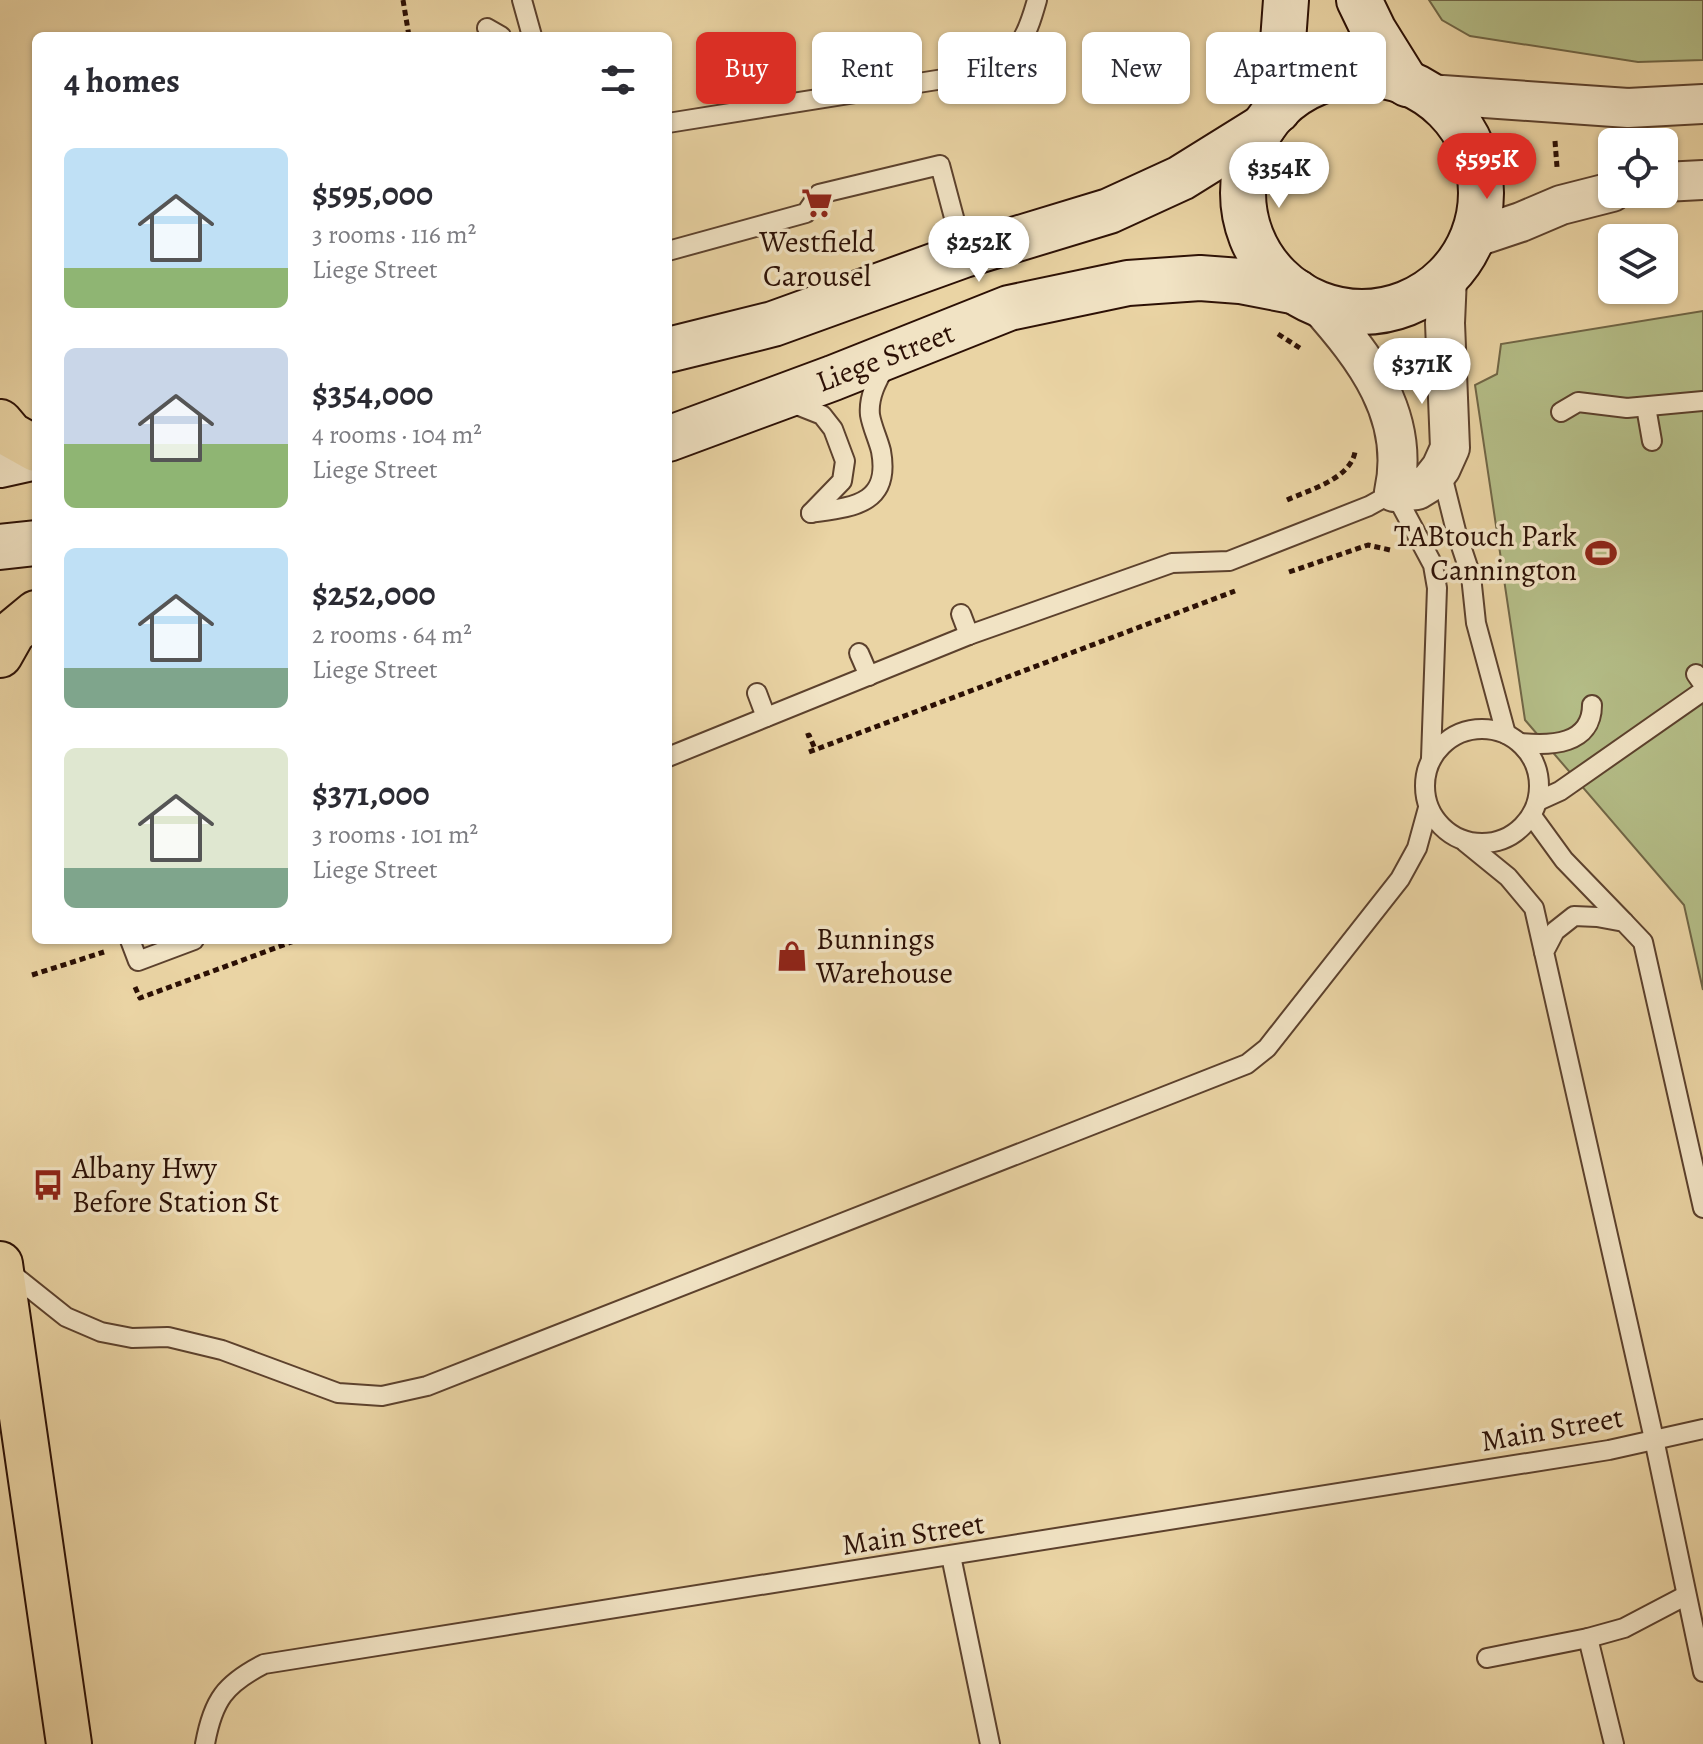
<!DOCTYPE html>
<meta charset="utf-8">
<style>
body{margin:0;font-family:Alegreya,serif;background:#f7f7f7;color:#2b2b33;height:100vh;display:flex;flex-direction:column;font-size:30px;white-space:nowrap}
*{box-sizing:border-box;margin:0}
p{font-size:26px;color:#7c7c81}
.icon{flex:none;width:44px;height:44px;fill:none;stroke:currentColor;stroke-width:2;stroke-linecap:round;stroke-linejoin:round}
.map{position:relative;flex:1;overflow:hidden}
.drawer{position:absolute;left:32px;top:32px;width:640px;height:912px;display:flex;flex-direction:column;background:#fff;border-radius:12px;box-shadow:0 2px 6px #0004}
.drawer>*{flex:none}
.guide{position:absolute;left:696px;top:32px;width:760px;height:72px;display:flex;gap:16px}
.tools{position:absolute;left:1598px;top:128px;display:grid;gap:16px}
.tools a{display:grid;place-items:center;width:80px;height:80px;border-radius:12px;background:#fff;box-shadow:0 2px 6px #0004;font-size:40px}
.price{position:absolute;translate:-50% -68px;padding:0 18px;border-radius:28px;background:#fff;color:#222;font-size:26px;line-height:52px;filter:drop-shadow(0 2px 4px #0008)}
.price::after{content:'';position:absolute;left:50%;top:48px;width:24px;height:18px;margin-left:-12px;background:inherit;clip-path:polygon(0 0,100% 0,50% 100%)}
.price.on{background:#d93025;color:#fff}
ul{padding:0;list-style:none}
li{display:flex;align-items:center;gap:24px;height:200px;padding:0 32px}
li span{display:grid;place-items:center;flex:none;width:224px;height:160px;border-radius:12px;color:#555}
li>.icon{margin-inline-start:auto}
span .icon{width:96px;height:96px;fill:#fffc;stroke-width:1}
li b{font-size:34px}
h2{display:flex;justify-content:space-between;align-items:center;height:96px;padding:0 32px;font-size:34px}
.tag{padding:0 28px;border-radius:12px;background:#fff;box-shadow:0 2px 6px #0004;font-size:28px;line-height:72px}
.tag.on{background:#d93025;color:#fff}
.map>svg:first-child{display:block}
.green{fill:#b4bd87;stroke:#706646;stroke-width:2}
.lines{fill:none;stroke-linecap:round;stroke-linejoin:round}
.lane-casing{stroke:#5c412d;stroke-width:22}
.street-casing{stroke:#5c412d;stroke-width:42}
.secondary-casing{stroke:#2c1005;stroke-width:48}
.highway-casing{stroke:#2c1005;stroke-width:48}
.path{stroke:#2c1005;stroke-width:5;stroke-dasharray:6 4;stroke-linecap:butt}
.lane{stroke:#f1e3c4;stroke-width:18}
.street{stroke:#f1e3c4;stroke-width:38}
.secondary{stroke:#f1e3c4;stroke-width:44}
.highway{stroke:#ead4a4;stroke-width:44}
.labels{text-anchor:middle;stroke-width:7;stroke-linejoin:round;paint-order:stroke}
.poi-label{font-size:30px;fill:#2c1005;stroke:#f1e3c4;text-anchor:start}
.street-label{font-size:30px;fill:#2c1005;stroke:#f1e3c4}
</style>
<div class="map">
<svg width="1703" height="1744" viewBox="0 0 1703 1744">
<rect width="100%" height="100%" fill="#ead4a4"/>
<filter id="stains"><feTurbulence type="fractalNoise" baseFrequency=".0025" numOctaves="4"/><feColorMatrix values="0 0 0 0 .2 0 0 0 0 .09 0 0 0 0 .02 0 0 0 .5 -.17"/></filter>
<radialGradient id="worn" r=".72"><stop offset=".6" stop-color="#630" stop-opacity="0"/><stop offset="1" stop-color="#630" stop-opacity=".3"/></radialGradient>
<!-- green -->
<g class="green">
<path d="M1429,0H1703V60L1638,62L1470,36L1442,20Z"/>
<path d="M1703,311V990L1684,905L1525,720L1475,385L1497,374L1501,344Z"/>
</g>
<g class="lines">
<defs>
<g id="lane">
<path d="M522,0L532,36"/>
<path d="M487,28L501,36"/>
<path d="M668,123L981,73C1019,51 1025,43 1037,0"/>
<path d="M668,251L806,213L819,194L940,165L964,255"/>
<path d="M789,402L822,415L833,429L845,461L842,481L811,513"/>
<path d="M1646,407L1652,441"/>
<path d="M1561,412L1578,402L1627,408L1703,401"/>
<path d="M1441,471L1456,531L1471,576L1476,623L1506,734"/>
<path d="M811,513C852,507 891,505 881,451C878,439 872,427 870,415C868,396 878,379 887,363"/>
<path d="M961,614L969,635"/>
<path d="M859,653L869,676"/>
<path d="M1696,674L1703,684"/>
<path d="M757,693L766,717"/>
<circle cx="1482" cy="786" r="57"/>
<path d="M1521,743C1550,746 1592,745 1592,705"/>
<path d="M668,757L969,635L1172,563L1229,561L1369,506L1394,492L1433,565L1437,588L1431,758"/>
<path d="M1538,801L1560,791L1703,691"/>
<path d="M1532,816L1564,860L1624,922"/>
<path d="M1465,842L1508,877L1534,908L1544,952"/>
<path d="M130,940L138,961L194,940"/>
<path d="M1703,1208L1643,942L1624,922L1597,917L1574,916L1555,931L1544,952L1654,1439L1703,1672"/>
<path d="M7,1270L66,1317L101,1332L132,1338L168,1337L222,1350L338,1393L382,1396L427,1386L1247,1064L1267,1048L1400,879L1417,848L1428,808"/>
<path d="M951,1556L990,1744"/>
<path d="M1487,1658L1588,1638"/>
<path d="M205,1744C213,1700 225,1684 264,1664L1609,1450L1703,1429"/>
<path d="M1614,1744L1588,1638L1624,1628L1685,1596"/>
</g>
<g id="street">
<path d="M1428,94L1628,108L1703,104"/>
<path d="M1664,182L1703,180"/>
<path d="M1473,238L1521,222L1561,205L1612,192"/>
<path d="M1317,303C1365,357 1411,416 1394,492L1417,490L1430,482L1441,468L1450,448L1445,323L1447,277"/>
</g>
<g id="secondary">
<path d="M1359,0L1374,31L1407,84"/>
<circle cx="1362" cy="193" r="119"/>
<path d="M1278,110L1286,0"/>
<path d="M668,350L773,324L964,255L1109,211L1181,178L1263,127"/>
<path d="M668,439L833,378L1009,308L1128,283L1200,278L1240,281L1297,292"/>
<path d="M0,465L36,457"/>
<path d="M0,547L36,543"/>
</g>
<g id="highway">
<path d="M0,422L11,435L36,449"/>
<path d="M0,655L13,632L36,613"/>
<path d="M0,1264L69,1744"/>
</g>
</defs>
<!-- lane casing -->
<use href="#lane" class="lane-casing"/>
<!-- street casing -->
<use href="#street" class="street-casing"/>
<!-- secondary casing -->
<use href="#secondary" class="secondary-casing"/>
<!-- highway casing -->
<use href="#highway" class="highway-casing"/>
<!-- path -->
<g class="path">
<path d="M403,0L409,36"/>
<path d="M1555,141L1557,167"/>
<path d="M1278,334L1303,350"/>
<path d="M1287,500C1309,490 1350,479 1355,452"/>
<path d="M1289,572L1368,545L1390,550"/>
<path d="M806,736L809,735L815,749"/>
<path d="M809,752L1235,591"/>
<path d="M32,975L104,952"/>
<path d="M135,987L140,998L297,940"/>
</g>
<!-- lane -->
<use href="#lane" class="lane"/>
<!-- street -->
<use href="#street" class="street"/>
<!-- secondary -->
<use href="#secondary" class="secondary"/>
<!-- highway -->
<use href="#highway" class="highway"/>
</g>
<!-- icons -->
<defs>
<symbol id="supermarket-bare" viewBox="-9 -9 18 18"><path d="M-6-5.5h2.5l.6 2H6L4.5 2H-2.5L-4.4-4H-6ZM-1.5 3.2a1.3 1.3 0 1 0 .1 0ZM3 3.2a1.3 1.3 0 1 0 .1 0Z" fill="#8f2418" stroke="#f1e3c4" stroke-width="2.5" paint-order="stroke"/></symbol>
<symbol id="stadium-bare" viewBox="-9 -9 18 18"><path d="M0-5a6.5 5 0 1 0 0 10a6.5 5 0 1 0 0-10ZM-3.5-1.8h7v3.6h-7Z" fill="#8f2418" stroke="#f1e3c4" stroke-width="2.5" paint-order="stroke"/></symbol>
<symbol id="shop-bare" viewBox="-9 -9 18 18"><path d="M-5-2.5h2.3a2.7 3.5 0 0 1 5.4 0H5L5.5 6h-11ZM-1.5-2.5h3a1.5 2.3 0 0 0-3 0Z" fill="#8f2418" stroke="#f1e3c4" stroke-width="2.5" paint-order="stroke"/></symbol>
<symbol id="bus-bare" viewBox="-9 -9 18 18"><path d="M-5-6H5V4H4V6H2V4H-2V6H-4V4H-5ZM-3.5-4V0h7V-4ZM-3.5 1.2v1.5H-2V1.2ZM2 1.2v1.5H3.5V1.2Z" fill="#8f2418" stroke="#f1e3c4" stroke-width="2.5" paint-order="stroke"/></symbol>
</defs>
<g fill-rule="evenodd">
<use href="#supermarket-bare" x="795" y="181" width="44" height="44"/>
<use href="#stadium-bare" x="1579" y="531" width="44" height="44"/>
<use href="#shop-bare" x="770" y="934" width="44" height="44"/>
<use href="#bus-bare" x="26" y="1163" width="44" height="44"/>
</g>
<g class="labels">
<!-- poi labels -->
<g class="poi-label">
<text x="817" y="252" text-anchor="middle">Westfield<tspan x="817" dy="34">Carousel</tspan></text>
<text x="1577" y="546" text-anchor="end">TABtouch Park<tspan x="1577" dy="34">Cannington</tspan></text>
<text x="816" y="949">Bunnings<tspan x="816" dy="34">Warehouse</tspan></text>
<text x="72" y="1178">Albany Hwy<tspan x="72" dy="34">Before Station St</tspan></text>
</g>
<!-- street labels -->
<g class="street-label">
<text transform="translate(885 357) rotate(-21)" y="10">Liege Street</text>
<text transform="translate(1552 1429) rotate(-10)" y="10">Main Street</text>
<text transform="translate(913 1534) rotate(-9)" y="10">Main Street</text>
</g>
</g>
<rect width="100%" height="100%" filter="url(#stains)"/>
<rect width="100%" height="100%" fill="url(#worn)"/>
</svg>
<div class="tools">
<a><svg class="icon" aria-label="locate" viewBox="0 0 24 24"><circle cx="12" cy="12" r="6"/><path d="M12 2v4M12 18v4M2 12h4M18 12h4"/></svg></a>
<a><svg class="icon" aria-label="layers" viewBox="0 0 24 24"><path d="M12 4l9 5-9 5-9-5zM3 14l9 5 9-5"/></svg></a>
</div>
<b class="price on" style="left:1487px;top:201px">$595K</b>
<b class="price" style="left:1279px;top:210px">$354K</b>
<b class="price" style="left:979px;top:284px">$252K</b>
<b class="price" style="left:1422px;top:406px">$371K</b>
<div class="guide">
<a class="tag on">Buy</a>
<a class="tag">Rent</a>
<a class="tag">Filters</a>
<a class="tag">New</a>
<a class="tag">Apartment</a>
</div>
<section class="drawer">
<h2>4 homes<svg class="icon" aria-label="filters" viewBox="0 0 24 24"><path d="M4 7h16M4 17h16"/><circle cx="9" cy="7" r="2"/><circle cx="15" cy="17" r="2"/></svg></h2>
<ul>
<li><span style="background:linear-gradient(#bfe0f5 75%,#8fb573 0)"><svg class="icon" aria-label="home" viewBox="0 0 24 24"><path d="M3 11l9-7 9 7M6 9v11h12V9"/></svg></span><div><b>$595,000</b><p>3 rooms · 116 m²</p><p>Liege Street</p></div></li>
<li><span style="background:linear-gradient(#c9d6e8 60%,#8fb573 0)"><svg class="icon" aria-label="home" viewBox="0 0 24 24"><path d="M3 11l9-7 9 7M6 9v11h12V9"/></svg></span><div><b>$354,000</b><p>4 rooms · 104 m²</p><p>Liege Street</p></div></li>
<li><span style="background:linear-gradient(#bfe0f5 75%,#7fa58c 0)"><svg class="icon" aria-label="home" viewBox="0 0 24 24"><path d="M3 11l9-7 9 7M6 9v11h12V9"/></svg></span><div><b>$252,000</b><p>2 rooms · 64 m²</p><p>Liege Street</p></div></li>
<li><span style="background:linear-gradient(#dfe7d0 75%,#7fa58c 0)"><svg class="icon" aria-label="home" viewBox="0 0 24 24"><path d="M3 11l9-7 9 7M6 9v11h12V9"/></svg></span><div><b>$371,000</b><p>3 rooms · 101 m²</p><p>Liege Street</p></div></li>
</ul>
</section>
</div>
